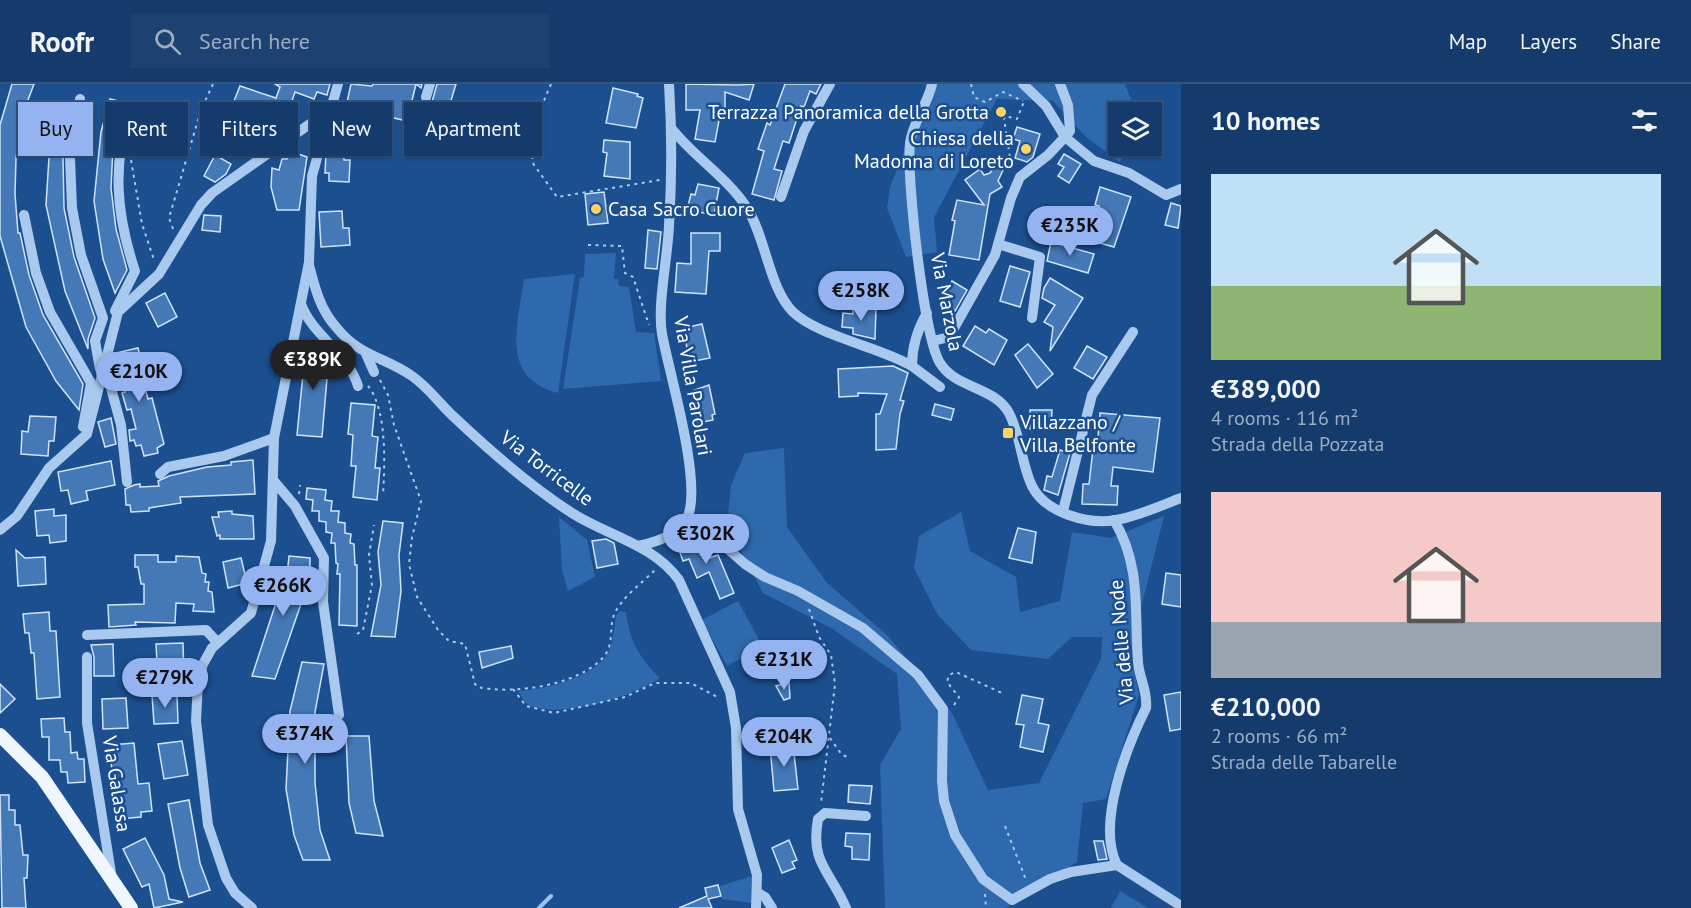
<!DOCTYPE html>
<meta charset="utf-8">
<style>
body{margin:0;font-family:"PT Sans",sans-serif;background:#1d4271;color:#f1f3f6;height:100vh;display:flex;flex-direction:column;font-size:22px;white-space:nowrap}
*{box-sizing:border-box;margin:0}
p{font-size:20px;color:#9dadc1}
.icon{flex:none;width:33px;height:33px;fill:none;stroke:currentColor;stroke-width:2;stroke-linecap:round;stroke-linejoin:round}
.map{position:relative;flex:1;overflow:hidden}
.details{display:flex;flex-direction:column;background:#143b6b;width:510px}
.details>*{flex:none}
.hud{position:absolute;left:18px;top:18px;width:570px;height:54px;display:flex;gap:12px}
.tools{position:absolute;left:1108px;top:18px;display:grid;gap:12px}
.tools a{display:grid;place-items:center;width:54px;height:54px;border-radius:0px;background:#143b6b;box-shadow:0 2px 4px #0004,0 0 0 2px #33557e;font-size:30px}
.price{position:absolute;translate:-50% -51px;padding:0 14px;border-radius:21px;background:#95b2f1;color:#111;font-size:20px;line-height:39px;filter:drop-shadow(0 2px 3px #0008)}
.price::after{content:'';position:absolute;left:50%;top:36px;width:18px;height:14px;margin-left:-9px;background:inherit;clip-path:polygon(0 0,100% 0,50% 100%)}
.price.on{background:#222;color:#fff}
ul{padding:0;list-style:none}
li{display:grid;align-content:center;gap:12px;height:318px;padding:0 30px}
li span{display:grid;place-items:center;height:186px;border-radius:0px;color:#555}
li>.icon{margin-inline-start:auto}
span .icon{width:108px;height:108px;fill:#fffc;stroke-width:1}
li b{font-size:26px}
h2{display:flex;justify-content:space-between;align-items:center;height:72px;padding:0 30px;font-size:26px}
.tag{padding:0 21px;border-radius:0px;background:#143b6b;box-shadow:0 2px 4px #0004,0 0 0 2px #33557e;font-size:21px;line-height:54px}
.tag.on{background:#95b2f1;color:#111}
header{display:flex;align-items:center;gap:36px;box-sizing:border-box;height:84px;padding:0 30px;background:#143b6b;border-bottom:2px solid #33557e}
header strong{font-size:28px}
nav{display:flex;gap:33px;margin-inline-start:auto;font-size:21px}
.search{width:420px;height:54px;background:#1d4271;display:flex;align-items:center;gap:15px;box-sizing:border-box;padding:0 21px;border-radius:0px;color:#9dadc1;font-size:22px}
main{display:flex;flex:1;min-height:0}
.map>svg:first-child{display:block}
.green{fill:#2e69ad}
.lines{fill:none;stroke-linecap:round;stroke-linejoin:round}
.stream{stroke:#9cc4f0;stroke-width:4}
.building{fill:#4478b7;stroke:#cfe3fa;stroke-width:1.5}
.path{stroke:#a9c9ee;stroke-width:2;stroke-dasharray:3 4.5;stroke-linecap:butt}
.minor{stroke:#a9c9ee;stroke-width:10}
.major{stroke:#f0f6ff;stroke-width:14}
.poi-dot{fill:#ffd166;stroke:#1b4f8f;stroke-width:2}
.labels{text-anchor:middle;stroke-width:5;stroke-linejoin:round;paint-order:stroke}
.poi-label{font-size:20px;fill:#fff;stroke:#1b4f8f;text-anchor:end}
.street-label{font-size:20px;fill:#fff;stroke:#1b4f8f}
</style>
<header>
<strong>Roofr</strong>
<div class="search"><svg class="icon" aria-label="search" viewBox="0 0 24 24"><circle cx="10" cy="10" r="6"/><path d="M15 15l6 6"/></svg>Search here</div>
<nav><a>Map</a><a>Layers</a><a>Share</a></nav>
</header>
<main>
<div class="map">
<svg width="1181" height="824" viewBox="0 0 1181 824">
<rect width="100%" height="100%" fill="#1b4f8f"/>
<!-- green -->
<g class="green">
<path d="M931,0H1125L1136,28H1119V62H1128L1120,78L1086,53L1053,17L997,15L934,133L937,168L906,173L887,124L890,103Z"/>
<path d="M616,169L614,195H618L619,202L629,203L636,248L654,249L661,297L563,305L580,194L584,193L585,170Z"/>
<path d="M575,190L558,309C499,294 518,240 524,195Z"/>
<path d="M784,364L787,443L827,499L887,551L952,629L988,706L1039,699L1101,575L1102,553H1072L1048,575L971,566L937,530L914,484L919,452L961,428L970,467L1016,493L1020,528L1060,517L1072,448L1111,454L1164,432L1130,568L1139,611L1106,715L1083,719L1077,778L1006,824H885L880,681L901,645L897,590L831,544L763,509L727,441L731,401L745,369Z"/>
<path d="M559,433L587,456L595,493L568,507L562,486Z"/>
<path d="M738,517L763,563L727,582L702,536Z"/>
<path d="M620,527L626,528C629,556 640,575 660,594C634,612 558,636 529,621C523,618 522,612 518,607C541,607 596,592 608,569C614,558 614,544 616,532Z"/>
<path d="M752,792L751,819L722,815L720,802Z"/>
<path d="M1120,807L1148,824H1111Z"/>
</g>
<g class="lines">
<!-- stream -->
<path class="stream" d="M539,824L551,812"/>
</g>
<!-- building -->
<g class="building">
<path d="M12,0H34L25,24L16,74L15,110L18,149H20L29,191L43,231L83,300L79,326L56,297L26,243L0,152V41Z"/>
<path d="M275,0H330L327,11L317,8L314,15L295,8L284,40L234,17L240,2L276,14L280,3Z"/>
<path d="M351,0L372,2L373,0H422L421,4L416,0L407,37L346,23Z"/>
<path d="M437,0H456L449,23L432,18Z"/>
<path d="M686,0L738,1L754,0L749,16L725,8V26H721L715,58L695,55L700,26H686Z"/>
<path d="M785,0H821L816,10L810,7L804,23L801,22L789,59L783,57L774,85L782,87L774,116L752,110L764,67L758,65L767,39L770,41Z"/>
<path d="M613,4L638,10L637,12L643,14L636,44L606,39Z"/>
<path d="M110,15L123,18L113,63L111,104L116,145L127,186L115,209L103,175L94,117L101,48Z"/>
<path d="M59,19L72,20L63,74L64,124L74,173L95,234L88,255V265L65,207L46,121L51,42H53Z"/>
<path d="M231,38L250,45L242,66L223,58Z"/>
<path d="M341,42L359,47L356,58L338,53Z"/>
<path d="M1017,43L1040,50L1033,73L1027,78L1015,74L1020,57L1013,55Z"/>
<path d="M604,56L630,58V95L604,92L607,69L603,68Z"/>
<path d="M290,67L307,73L299,126H277L271,103L272,84L279,86L282,75H287Z"/>
<path d="M326,69L344,70V76H350L349,98L329,97V89H325Z"/>
<path d="M1064,70L1081,80L1069,99L1058,92L1064,83L1058,80Z"/>
<path d="M215,71L231,80L226,90L215,98L204,92Z"/>
<path d="M997,78L1004,84L998,97L1002,103L990,110L979,176L949,171L955,137L952,136L957,116L984,121L965,96L980,85L984,91L990,89Z"/>
<path d="M698,100L719,104L714,131L687,126L691,110L695,111Z"/>
<path d="M1100,103L1131,113L1114,163L1089,156L1099,122L1095,121Z"/>
<path d="M604,108L608,139L588,141L585,110Z"/>
<path d="M1171,119L1181,122L1178,144L1165,141Z"/>
<path d="M342,127L343,144H349L350,161L321,163L319,128Z"/>
<path d="M204,131L221,132L220,148L202,146Z"/>
<path d="M648,146L661,148L657,185L645,184Z"/>
<path d="M691,149H720V167H709L706,210L675,208L677,179L691,180Z"/>
<path d="M1051,158L1094,170L1088,189L1047,177Z"/>
<path d="M1010,182L1030,188L1020,223L1000,217Z"/>
<path d="M1050,194L1083,214L1050,267L1053,243L1044,238L1055,221L1042,214L1044,204Z"/>
<path d="M952,197L967,206L955,227L940,218Z"/>
<path d="M165,209L177,233L158,243L146,219Z"/>
<path d="M853,225H876L875,255L853,250V244L842,243L843,229L853,230Z"/>
<path d="M702,240L710,274L689,278L684,244Z"/>
<path d="M975,242L986,249L989,245L1007,256L994,281L963,262Z"/>
<path d="M306,259L319,260L329,271L322,353L297,351Z"/>
<path d="M1028,260L1053,290L1037,304L1015,271Z"/>
<path d="M1087,262L1107,273L1093,295L1074,284Z"/>
<path d="M138,264L145,291L142,292L148,315L152,314L164,360L157,364L158,369L144,372L141,361L136,362L134,356L130,357L129,346L136,345L131,325L127,326L122,309L125,308L116,269Z"/>
<path d="M893,282L908,289L900,316L904,317L900,330L896,365L876,366V330H880L887,310L858,309V312L839,313L838,285Z"/>
<path d="M709,301L715,330L712,331L713,336L698,339L692,307Z"/>
<path d="M351,319L375,321L372,352L378,353L375,384H380L377,416L353,413L356,382H351L353,351L348,350Z"/>
<path d="M935,320L954,325L951,336L932,331Z"/>
<path d="M1030,326H1052L1051,346L1030,345Z"/>
<path d="M1100,329L1160,334L1153,388L1113,383L1111,402H1118L1117,421L1082,420L1083,400H1089L1093,365H1097Z"/>
<path d="M30,332L56,333L54,357H49L48,372L21,370L22,347L28,348Z"/>
<path d="M111,334L116,360L105,363L98,338Z"/>
<path d="M1060,366L1070,369L1058,411L1044,406L1047,392L1052,393Z"/>
<path d="M253,376L255,410L180,413L181,419L149,424V427L131,428L130,421H126L125,405L134,401L140,400V403L159,402L158,397L169,392L207,383L231,381V378Z"/>
<path d="M111,377L115,401L86,407L88,416L71,420L68,406L61,407L58,388Z"/>
<path d="M307,404L326,406L325,416L332,417L331,427H339L338,438L345,439V449L351,450L350,459L354,460L355,481H357V542L339,541L340,490H337L338,480L336,479L335,459H331L332,449L326,448V438L319,437V427H312L313,416L306,415Z"/>
<path d="M54,425V432L66,431V457L50,459L49,451L37,452L35,427Z"/>
<path d="M232,427V430L253,432L254,455H220V451L217,452L212,433H219L218,428Z"/>
<path d="M383,437L403,439L399,471L401,507L395,553L371,552L381,501L378,468Z"/>
<path d="M1018,444L1036,448L1032,479L1009,474Z"/>
<path d="M695,453L698,460L703,458L709,474L718,471L734,509L720,515L709,488L697,494L689,475L683,477L677,460Z"/>
<path d="M606,455L614,459L618,480L597,484L592,457Z"/>
<path d="M16,466L25,474L45,473L46,500L18,502Z"/>
<path d="M135,471H158V478H176V472L199,473L202,489L206,490L205,498H209L208,507L212,508L214,528L193,527L194,520L176,519L175,539L135,538L136,541L109,543L108,521L144,520V500H141L138,483H135Z"/>
<path d="M289,472L310,474V494L275,595L252,592L288,482Z"/>
<path d="M241,474L247,499L228,504L223,478Z"/>
<path d="M1166,489L1181,491V523L1162,520Z"/>
<path d="M49,528L50,547H56L60,613L37,615L34,569H31L29,549H25L23,530Z"/>
<path d="M183,559L184,593L162,594V579H157L156,560Z"/>
<path d="M113,560L114,592H94V573L91,561Z"/>
<path d="M511,562L513,574L482,584L479,568Z"/>
<path d="M302,578L324,580L315,628V699L320,746L330,776H303L294,751L286,705L290,627Z"/>
<path d="M789,598L790,614L784,616L776,602Z"/>
<path d="M0,600L15,615L0,629Z"/>
<path d="M1181,608V645L1170,647L1164,611Z"/>
<path d="M177,610L178,639L154,640L152,611Z"/>
<path d="M1022,611L1043,615L1038,639L1049,641L1043,668L1020,663L1024,641L1016,640Z"/>
<path d="M126,614L128,644L103,645L102,615Z"/>
<path d="M64,634L65,648H70L71,669L77,668L78,675H84L85,698L68,699L67,688H61L60,676H49V653H42L41,635Z"/>
<path d="M346,652H369L374,717L383,752L356,749L349,719Z"/>
<path d="M182,657L188,691L164,695L158,660Z"/>
<path d="M134,659L138,700L149,699L152,727L141,728V733L119,735L118,720H114L110,661Z"/>
<path d="M793,660L798,705L774,707L770,662Z"/>
<path d="M849,701L872,702L870,720L848,718Z"/>
<path d="M0,711H9V726H15V741H20L23,771H28L27,794H24L26,824H2Z"/>
<path d="M189,716L200,779L210,806L189,813L180,784L168,720Z"/>
<path d="M846,749L870,750L869,776L852,775V763L845,762Z"/>
<path d="M145,754L164,791L169,815L183,818L154,824L149,800L142,803L123,765Z"/>
<path d="M789,756L797,776L792,778L795,784L782,789L772,764Z"/>
<path d="M1094,757H1103L1107,775L1098,776Z"/>
<path d="M718,801L721,812L708,815L712,824H679L707,812L705,804Z"/>
</g>
<g class="lines">
<!-- path -->
<g class="path">
<path d="M551,0L537,33L532,78L557,113L660,96"/>
<path d="M971,0L974,13L985,18L1003,8L1023,17"/>
<path d="M131,76L142,140L154,176"/>
<path d="M1011,80L1004,35L1005,32L1017,35L1025,15"/>
<path d="M173,145L169,134L201,26L213,0"/>
<path d="M588,161L622,162L625,189L633,193L649,241"/>
<path d="M380,296L388,311L394,341L421,417L412,453L409,480L417,513L438,546L449,557L465,560L475,600L478,603C513,611 582,601 605,571C614,559 609,543 614,531C621,514 642,499 655,486"/>
<path d="M368,302C387,325 385,380 383,410"/>
<path d="M299,410L300,401"/>
<path d="M809,525L819,553L831,571L835,600L821,719"/>
<path d="M357,550L363,546L372,501L369,471L374,441"/>
<path d="M513,605L526,622L554,629L625,613L655,599H691L719,614"/>
<path d="M954,621L959,613L947,598L949,591L956,588L1002,609"/>
<path d="M830,654L842,671L848,673"/>
<path d="M1005,742L1026,796"/>
<path d="M985,810L986,824"/>
</g>
<!-- minor -->
<g class="minor">
<path d="M932,0C928,20 912,39 910,59C906,92 924,254 940,279C956,305 994,302 1009,329C1021,352 1021,379 1032,402C1045,429 1089,441 1116,436C1139,432 1160,422 1181,414"/>
<path d="M1023,0L1046,22L1065,53L1070,47L1068,21L1060,0"/>
<path d="M426,13L430,0"/>
<path d="M80,15L70,74L72,124L81,171L103,234L95,257L100,285"/>
<path d="M672,45C694,73 728,94 747,124C766,154 769,204 793,228C818,252 880,263 912,282C912,263 917,246 927,229"/>
<path d="M781,113L804,47L830,0"/>
<path d="M24,131L36,189L50,228L91,299L83,343"/>
<path d="M998,160L1040,173L1032,234"/>
<path d="M309,181C315,204 320,225 336,243C360,273 383,272 412,292C428,303 440,320 454,333C490,367 530,402 572,429C608,452 653,460 679,496L730,608L736,644L738,725L757,791L756,824"/>
<path d="M301,220C312,251 348,269 358,302"/>
<path d="M115,227L135,187C115,127 113,81 130,21"/>
<path d="M933,257L949,253L995,171L1011,114L1020,93L1048,71L1065,53L1094,77L1129,89L1166,111L1181,105"/>
<path d="M366,270L374,288"/>
<path d="M105,282L121,341L127,398"/>
<path d="M912,282L940,303"/>
<path d="M160,390L168,383L224,372L274,354"/>
<path d="M273,396L295,422L324,474L323,518L339,631"/>
<path d="M1063,427L1092,311L1133,248"/>
<path d="M687,438L705,445L745,480L765,493L798,507L863,544L918,591L943,625L942,697L944,717L955,751L983,795L1012,816L1050,795L1071,788L1117,781C1096,740 1127,662 1146,624C1148,607 1139,594 1138,578C1134,527 1142,483 1114,436"/>
<path d="M0,446L17,432L49,384L87,350L118,228L159,190L201,121L212,109L314,37L328,31"/>
<path d="M638,462C657,458 684,449 689,429C700,391 670,292 662,250C657,221 668,172 669,141C672,94 672,47 669,0"/>
<path d="M87,551L206,546L217,558"/>
<path d="M87,573V639L112,795"/>
<path d="M1117,781L1181,822"/>
<path d="M758,809L765,813L772,824"/>
<path d="M252,824L235,809L226,794L208,741L196,637L198,598L203,580L212,564L251,529L271,457L274,354L309,178L312,92L338,0"/>
<path d="M846,824C830,786 810,780 818,735L825,729L866,732"/>
</g>
<!-- major -->
<path class="major" d="M0,651L42,693L131,824"/>
</g>
<!-- markers -->
<g class="poi-dot">
<circle cx="1001" cy="28" r="6"/>
<circle cx="1026" cy="65" r="6"/>
<circle cx="596" cy="125" r="6"/>
<rect x="1002" y="343" width="12" height="12" rx="3"/>
</g>
<g class="labels">
<!-- poi labels -->
<g class="poi-label">
<text x="989" y="35">Terrazza Panoramica della Grotta</text>
<text x="1014" y="61">Chiesa della<tspan x="1014" dy="23">Madonna di Loreto</tspan></text>
<text x="608" y="132" text-anchor="start">Casa Sacro Cuore</text>
<text x="1020" y="345" text-anchor="start">Villazzano /<tspan x="1020" dy="23">Villa Belfonte</tspan></text>
</g>
<!-- street labels -->
<g class="street-label">
<text transform="translate(947 218) rotate(79)" y="7">Via Marzola</text>
<text transform="translate(693 302) rotate(80)" y="7">Via Villa Parolari</text>
<text transform="translate(547 384) rotate(37)" y="7">Via Torricelle</text>
<text transform="translate(1121 558) rotate(-95)" y="7">Via delle Node</text>
<text transform="translate(117 700) rotate(81)" y="7">Via Galassa</text>
</g>
</g>
</svg>
<div class="tools">
<a><svg class="icon" aria-label="layers" viewBox="0 0 24 24"><path d="M12 4l9 5-9 5-9-5zM3 14l9 5 9-5"/></svg></a>
</div>
<b class="price" style="left:1070px;top:173px">€235K</b>
<b class="price" style="left:861px;top:238px">€258K</b>
<b class="price on" style="left:313px;top:307px">€389K</b>
<b class="price" style="left:139px;top:319px">€210K</b>
<b class="price" style="left:706px;top:481px">€302K</b>
<b class="price" style="left:283px;top:533px">€266K</b>
<b class="price" style="left:784px;top:607px">€231K</b>
<b class="price" style="left:165px;top:625px">€279K</b>
<b class="price" style="left:305px;top:681px">€374K</b>
<b class="price" style="left:784px;top:684px">€204K</b>
<div class="hud">
<a class="tag on">Buy</a>
<a class="tag">Rent</a>
<a class="tag">Filters</a>
<a class="tag">New</a>
<a class="tag">Apartment</a>
</div>
</div>
<section class="details">
<h2>10 homes<svg class="icon" aria-label="filters" viewBox="0 0 24 24"><path d="M4 7h16M4 17h16"/><circle cx="9" cy="7" r="2"/><circle cx="15" cy="17" r="2"/></svg></h2>
<ul>
<li><span style="background:linear-gradient(#bfe0f5 60%,#8fb573 0)"><svg class="icon" aria-label="home" viewBox="0 0 24 24"><path d="M3 11l9-7 9 7M6 9v11h12V9"/></svg></span><div><b>€389,000</b><p>4 rooms · 116 m²</p><p>Strada della Pozzata</p></div></li>
<li><span style="background:linear-gradient(#f6c9c9 70%,#9aa5b1 0)"><svg class="icon" aria-label="home" viewBox="0 0 24 24"><path d="M3 11l9-7 9 7M6 9v11h12V9"/></svg></span><div><b>€210,000</b><p>2 rooms · 66 m²</p><p>Strada delle Tabarelle</p></div></li>
</ul>
</section>
</main>
